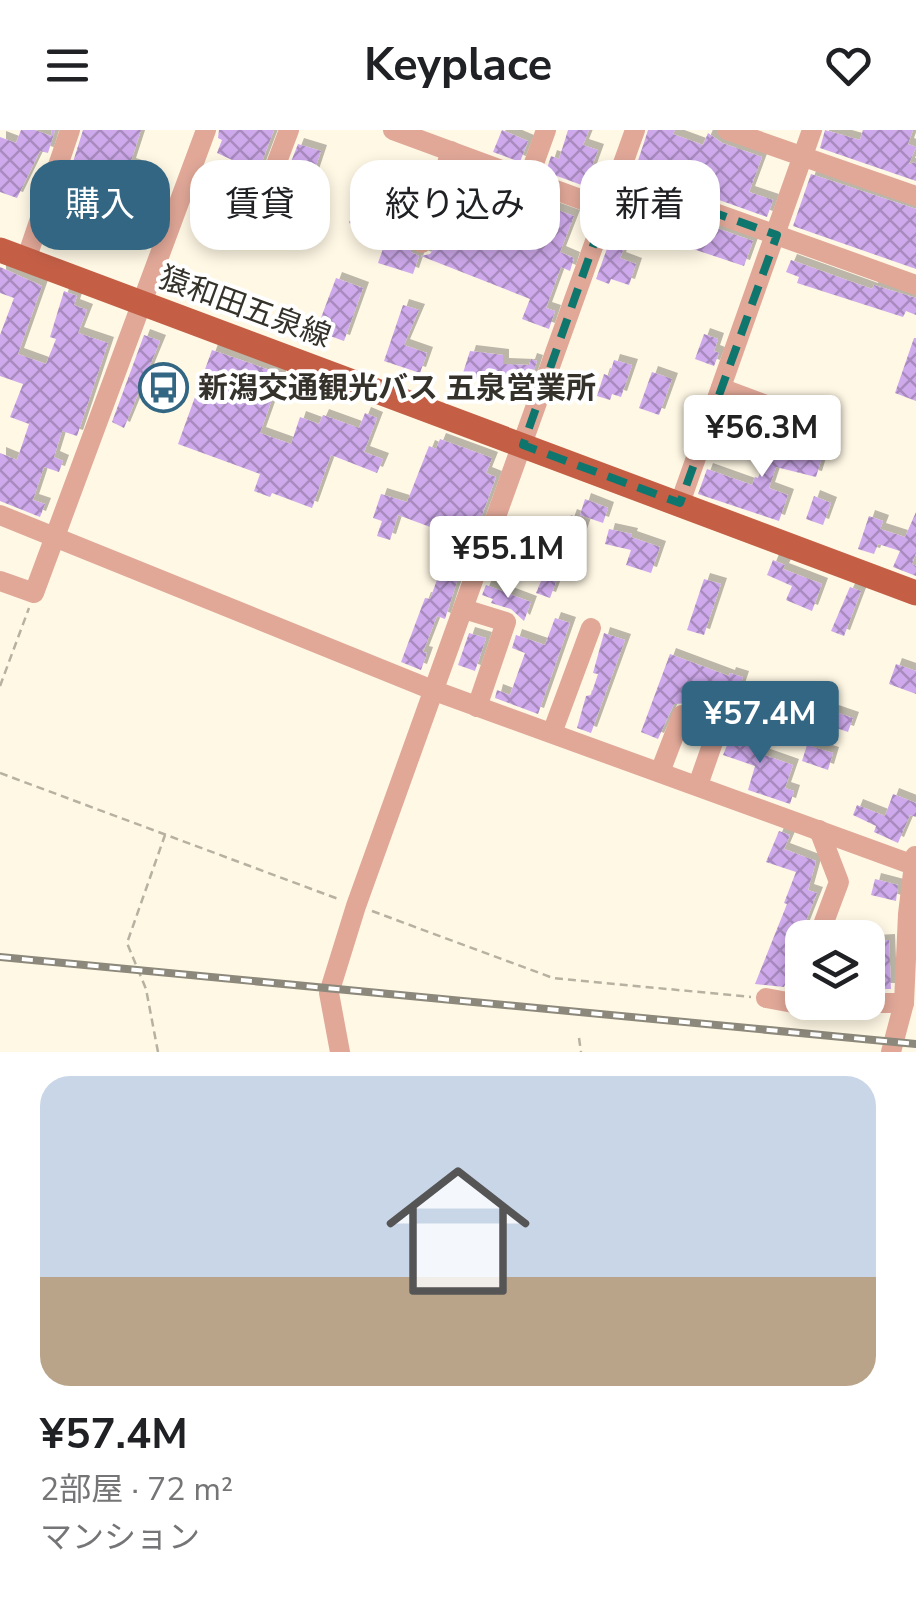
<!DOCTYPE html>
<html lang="ja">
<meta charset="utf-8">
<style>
body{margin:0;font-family:"Nunito Sans","Noto Sans JP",sans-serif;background:#f2f2f2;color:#202124;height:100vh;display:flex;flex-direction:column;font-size:38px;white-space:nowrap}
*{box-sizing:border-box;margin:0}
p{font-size:32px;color:#757577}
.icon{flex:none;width:55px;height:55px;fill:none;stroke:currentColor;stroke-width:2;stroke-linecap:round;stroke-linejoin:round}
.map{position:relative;height:922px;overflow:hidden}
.drawer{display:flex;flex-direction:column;background:#fff;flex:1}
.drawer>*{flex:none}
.top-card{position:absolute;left:30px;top:30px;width:858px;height:90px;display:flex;gap:20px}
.tools{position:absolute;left:785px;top:790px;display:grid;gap:20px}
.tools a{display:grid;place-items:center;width:100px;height:100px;border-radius:20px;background:#fff;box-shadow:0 5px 15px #0003;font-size:50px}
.price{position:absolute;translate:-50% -85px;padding:0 22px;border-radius:10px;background:#fff;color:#222;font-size:32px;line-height:65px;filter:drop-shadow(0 2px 5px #0008)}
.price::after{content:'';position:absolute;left:50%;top:60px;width:30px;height:22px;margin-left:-15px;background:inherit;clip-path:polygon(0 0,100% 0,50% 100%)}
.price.on{background:#336683;color:#fff}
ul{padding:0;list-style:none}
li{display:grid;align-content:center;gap:20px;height:530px;padding:0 40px}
li span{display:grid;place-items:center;height:310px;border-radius:30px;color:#555}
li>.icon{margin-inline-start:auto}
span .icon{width:180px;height:180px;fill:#fffc;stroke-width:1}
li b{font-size:42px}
.chip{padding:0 35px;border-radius:30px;background:#fff;box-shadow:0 5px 15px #0003;font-size:35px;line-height:90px}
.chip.on{background:#336683;color:#fff}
header{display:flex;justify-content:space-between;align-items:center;height:130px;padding:0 40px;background:#fff;font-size:45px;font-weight:700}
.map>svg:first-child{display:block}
.building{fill:url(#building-cross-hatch);filter:url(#shadow)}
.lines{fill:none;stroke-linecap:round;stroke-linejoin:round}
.path{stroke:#b7b1a2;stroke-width:2.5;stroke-dasharray:8 5;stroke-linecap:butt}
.minor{stroke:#e1a898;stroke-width:20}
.major{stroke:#c45f46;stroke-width:25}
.rail-casing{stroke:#8c887b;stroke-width:8}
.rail{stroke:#fff;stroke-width:4;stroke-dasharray:11;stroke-linecap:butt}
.marked{fill:none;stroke:#0f766e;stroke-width:8;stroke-dasharray:20 12;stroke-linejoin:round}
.labels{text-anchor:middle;stroke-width:8;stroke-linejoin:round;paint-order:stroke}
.street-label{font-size:30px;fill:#34322a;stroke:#fff}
.poi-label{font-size:30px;font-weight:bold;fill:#34322a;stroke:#fff;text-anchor:start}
</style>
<header><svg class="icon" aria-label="menu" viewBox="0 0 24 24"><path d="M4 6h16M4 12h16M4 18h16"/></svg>Keyplace<svg class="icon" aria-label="heart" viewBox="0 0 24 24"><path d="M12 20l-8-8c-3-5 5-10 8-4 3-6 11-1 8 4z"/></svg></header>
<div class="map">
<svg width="916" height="922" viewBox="0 0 916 922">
<defs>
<pattern id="building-cross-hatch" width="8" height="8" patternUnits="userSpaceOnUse" patternTransform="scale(2.5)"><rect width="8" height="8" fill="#cea9eb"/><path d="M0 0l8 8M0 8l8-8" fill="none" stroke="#a88abf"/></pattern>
<filter id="shadow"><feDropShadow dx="6" dy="-6" stdDeviation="0" flood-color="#0004"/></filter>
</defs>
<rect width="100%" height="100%" fill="#fff8e5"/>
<!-- building -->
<g class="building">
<path d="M21,0H35L51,6L52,0H55L48,23L40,21L17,68L0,62V7L16,13Z"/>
<path d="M83,0H141L130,34L139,37L126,70L140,75L136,87L148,92L144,102L133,98L128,110L80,93L75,105L57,98L71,64L64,61Z"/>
<path d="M219,0H274L258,42L217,23L222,10L218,8Z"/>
<path d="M502,0L528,11L520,32L493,22Z"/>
<path d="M568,0H589L583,15L598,20L590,42L604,46L598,61L546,42L551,26L559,29Z"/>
<path d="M648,0H675L673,4L703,15L708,3L722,13L762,27L749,62L773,70L767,87L635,40Z"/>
<path d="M825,0L860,10L863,0H913L908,14L916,17L909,34L916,32V51L820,18Z"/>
<path d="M298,14L321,21L305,69L282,61L275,78H273Z"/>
<path d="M374,40L401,50L396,66L420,75L409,110L411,122L419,126L413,144L378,133L387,107L349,93L363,53L369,55Z"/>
<path d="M458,44L574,86L560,122L574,128L570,141L561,137L546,178L555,181L549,199L522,189L530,169L421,126L430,124L435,117Z"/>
<path d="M811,44L916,79V139L793,96Z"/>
<path d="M626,66L646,73L644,78L677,91L680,85L753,111L744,136L681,115L654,102L653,105L632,98L620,128L636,134L629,155L611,149L609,154L596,149Z"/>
<path d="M791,130L872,159L874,155L916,168V185L906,181L903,187L797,153L799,147L786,142Z"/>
<path d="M0,137L42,156L18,224L46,234L56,209L50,207L64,161L77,166L74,175L87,180L78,203L108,213L77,306L62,301L54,327L63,331L59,342L44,337L33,370L45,374L40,387L0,371V323L17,330L29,294L10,287L23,254L0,246V205L14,168L0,163Z"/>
<path d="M336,148L363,158L344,211L316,201Z"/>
<path d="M403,175L419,180L404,215L427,223L420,243L384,231Z"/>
<path d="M704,204L718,209L714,221L719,223L714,236L695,229Z"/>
<path d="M144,205L160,211L124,298L112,292Z"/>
<path d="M914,208H916V271L895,263Z"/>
<path d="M212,220L281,244L260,303L291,314L300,287L319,294L323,285L359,298L365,283L377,288L364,322L383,329L377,343L331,325L312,378L272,363L270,367L254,361L260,344L178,314Z"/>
<path d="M470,221L503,225V234L529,235L531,229L537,231L529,255L507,248L480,249L463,243Z"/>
<path d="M614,230L632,235L621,267L612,264L610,270L597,266L604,244L609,246Z"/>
<path d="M652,242L672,249L659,285L639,278Z"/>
<path d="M775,300L792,306L788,316L822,327L816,347L776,337L769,358L788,365L779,391L698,364L707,339L752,355L755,347L758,348Z"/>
<path d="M440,309L492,328L486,343L496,347L470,418L461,414L457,424L443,419L449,404L398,385L390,410L377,406L382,391L373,388L381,364L407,372L429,316L436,319Z"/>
<path d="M814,366L831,373L823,395L806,389Z"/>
<path d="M585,369L608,378L603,393L580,385Z"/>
<path d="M916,382V423L912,434L916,436V446L893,437L900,421L878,414L874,424L858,419L869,386L883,391L880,399L905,407Z"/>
<path d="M571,385L586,391L569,438L562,436L550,468L536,463L555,418L558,420Z"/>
<path d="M609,399L632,404L631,407L660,417L651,443L626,435L631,420L605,414Z"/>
<path d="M773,430L785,435L783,439L822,454L812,481L786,470L792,456L767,445Z"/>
<path d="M441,439L459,445L445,489L437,486L423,522L427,523L421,540L401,532L425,468L430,469Z"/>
<path d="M704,449L721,454L704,505L687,500Z"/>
<path d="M486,455L531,472L524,491L511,479L491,473L493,469L482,465Z"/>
<path d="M850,457L861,461L844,506L831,501Z"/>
<path d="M555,488L570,493L538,584L495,568L497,560L510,565L525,523L512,518L516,505L545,515Z"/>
<path d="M469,503L486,508L475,541L458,535Z"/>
<path d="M604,503L625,510L591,603L577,598L586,566L591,565L598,544L593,543Z"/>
<path d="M670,524L729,546L730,543L743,547L737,565L722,560L707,588L696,584L688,573L674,574L658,609L641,602Z"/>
<path d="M896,534L916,541V564L889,554Z"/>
<path d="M824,578L853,588L848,602L819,592Z"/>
<path d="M737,591L755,598L749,615L757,618L756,622L793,635L785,658L794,661L790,674L748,660L755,636L723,625Z"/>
<path d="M807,615L833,623L828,640L802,631Z"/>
<path d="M893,664L916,673V687L910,685L898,713L874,702L876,696L853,685L857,675L885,686Z"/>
<path d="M779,701L790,705L784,719L816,731L808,760L817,763L794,821L800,823L784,857L755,854L787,774L784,773L796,742L766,732Z"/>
<path d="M875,749L898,755L896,771L871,765Z"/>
<path d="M889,810L891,859H882V850L876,845V829H872L871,811Z"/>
</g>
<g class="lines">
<!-- path -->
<g class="path">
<path d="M0,556L29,478"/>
<path d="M0,643L341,770"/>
<path d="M372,781L553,848L751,867"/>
<path d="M579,908L581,922"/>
<path d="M158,922L146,859L127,813L165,705"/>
</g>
<!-- minor -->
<g class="minor">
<path d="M393,0L607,79"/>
<path d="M727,0L916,66"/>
<path d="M617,48L916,155"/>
<path d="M528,50L546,0"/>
<path d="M263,69L289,0"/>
<path d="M422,113L451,21"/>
<path d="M26,130L70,0"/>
<path d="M721,258L817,294"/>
<path d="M680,373L812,0"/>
<path d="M0,385L435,561L916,736"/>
<path d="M0,451L34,463L206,0"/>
<path d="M464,479L506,492L477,577"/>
<path d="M552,603L591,498"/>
<path d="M660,642L682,585"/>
<path d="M698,655L725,578"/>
<path d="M818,808L839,752L819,700"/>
<path d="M766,868L793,873H904"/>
<path d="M793,873L802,849"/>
<path d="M340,922L329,863L356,776L635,0"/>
<path d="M891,922L904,873L908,784L915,726"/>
</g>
<!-- major -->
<path class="major" d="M0,120L916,463"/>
<defs>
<path id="rail" d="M0,827L916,914"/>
</defs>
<!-- rail casing -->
<use href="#rail" class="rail-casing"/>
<!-- rail -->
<use href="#rail" class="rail"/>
</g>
<!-- marked area -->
<path class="marked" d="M617,48L777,105L680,373L523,315Z"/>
<!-- icons -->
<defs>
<symbol id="bus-ring" viewBox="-11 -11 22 22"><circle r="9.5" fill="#fff" stroke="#336683" stroke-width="1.5"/><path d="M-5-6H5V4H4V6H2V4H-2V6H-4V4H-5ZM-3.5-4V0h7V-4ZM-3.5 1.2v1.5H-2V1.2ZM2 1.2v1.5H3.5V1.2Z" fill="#336683"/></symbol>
</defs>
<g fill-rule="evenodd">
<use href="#bus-ring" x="136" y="230" width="55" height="55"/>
</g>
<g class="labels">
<!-- street labels -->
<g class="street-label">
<text transform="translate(245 177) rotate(20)" y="10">猿和田五泉線</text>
</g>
<!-- poi labels -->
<g class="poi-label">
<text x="198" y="268">新潟交通観光バス 五泉営業所</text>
</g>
</g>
</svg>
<div class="tools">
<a><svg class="icon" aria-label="layers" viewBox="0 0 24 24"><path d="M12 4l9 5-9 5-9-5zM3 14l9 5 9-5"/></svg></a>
</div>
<b class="price" style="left:762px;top:350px">¥56.3M</b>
<b class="price" style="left:508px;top:471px">¥55.1M</b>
<b class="price on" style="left:760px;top:636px">¥57.4M</b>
<div class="top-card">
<a class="chip on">購入</a>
<a class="chip">賃貸</a>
<a class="chip">絞り込み</a>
<a class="chip">新着</a>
</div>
</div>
<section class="drawer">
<ul>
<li><span style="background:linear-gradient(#c9d6e8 65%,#b9a48a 0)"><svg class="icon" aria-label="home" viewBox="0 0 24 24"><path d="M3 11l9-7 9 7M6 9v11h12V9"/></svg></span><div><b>¥57.4M</b><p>2部屋 · 72 m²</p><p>マンション</p></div></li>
</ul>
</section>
